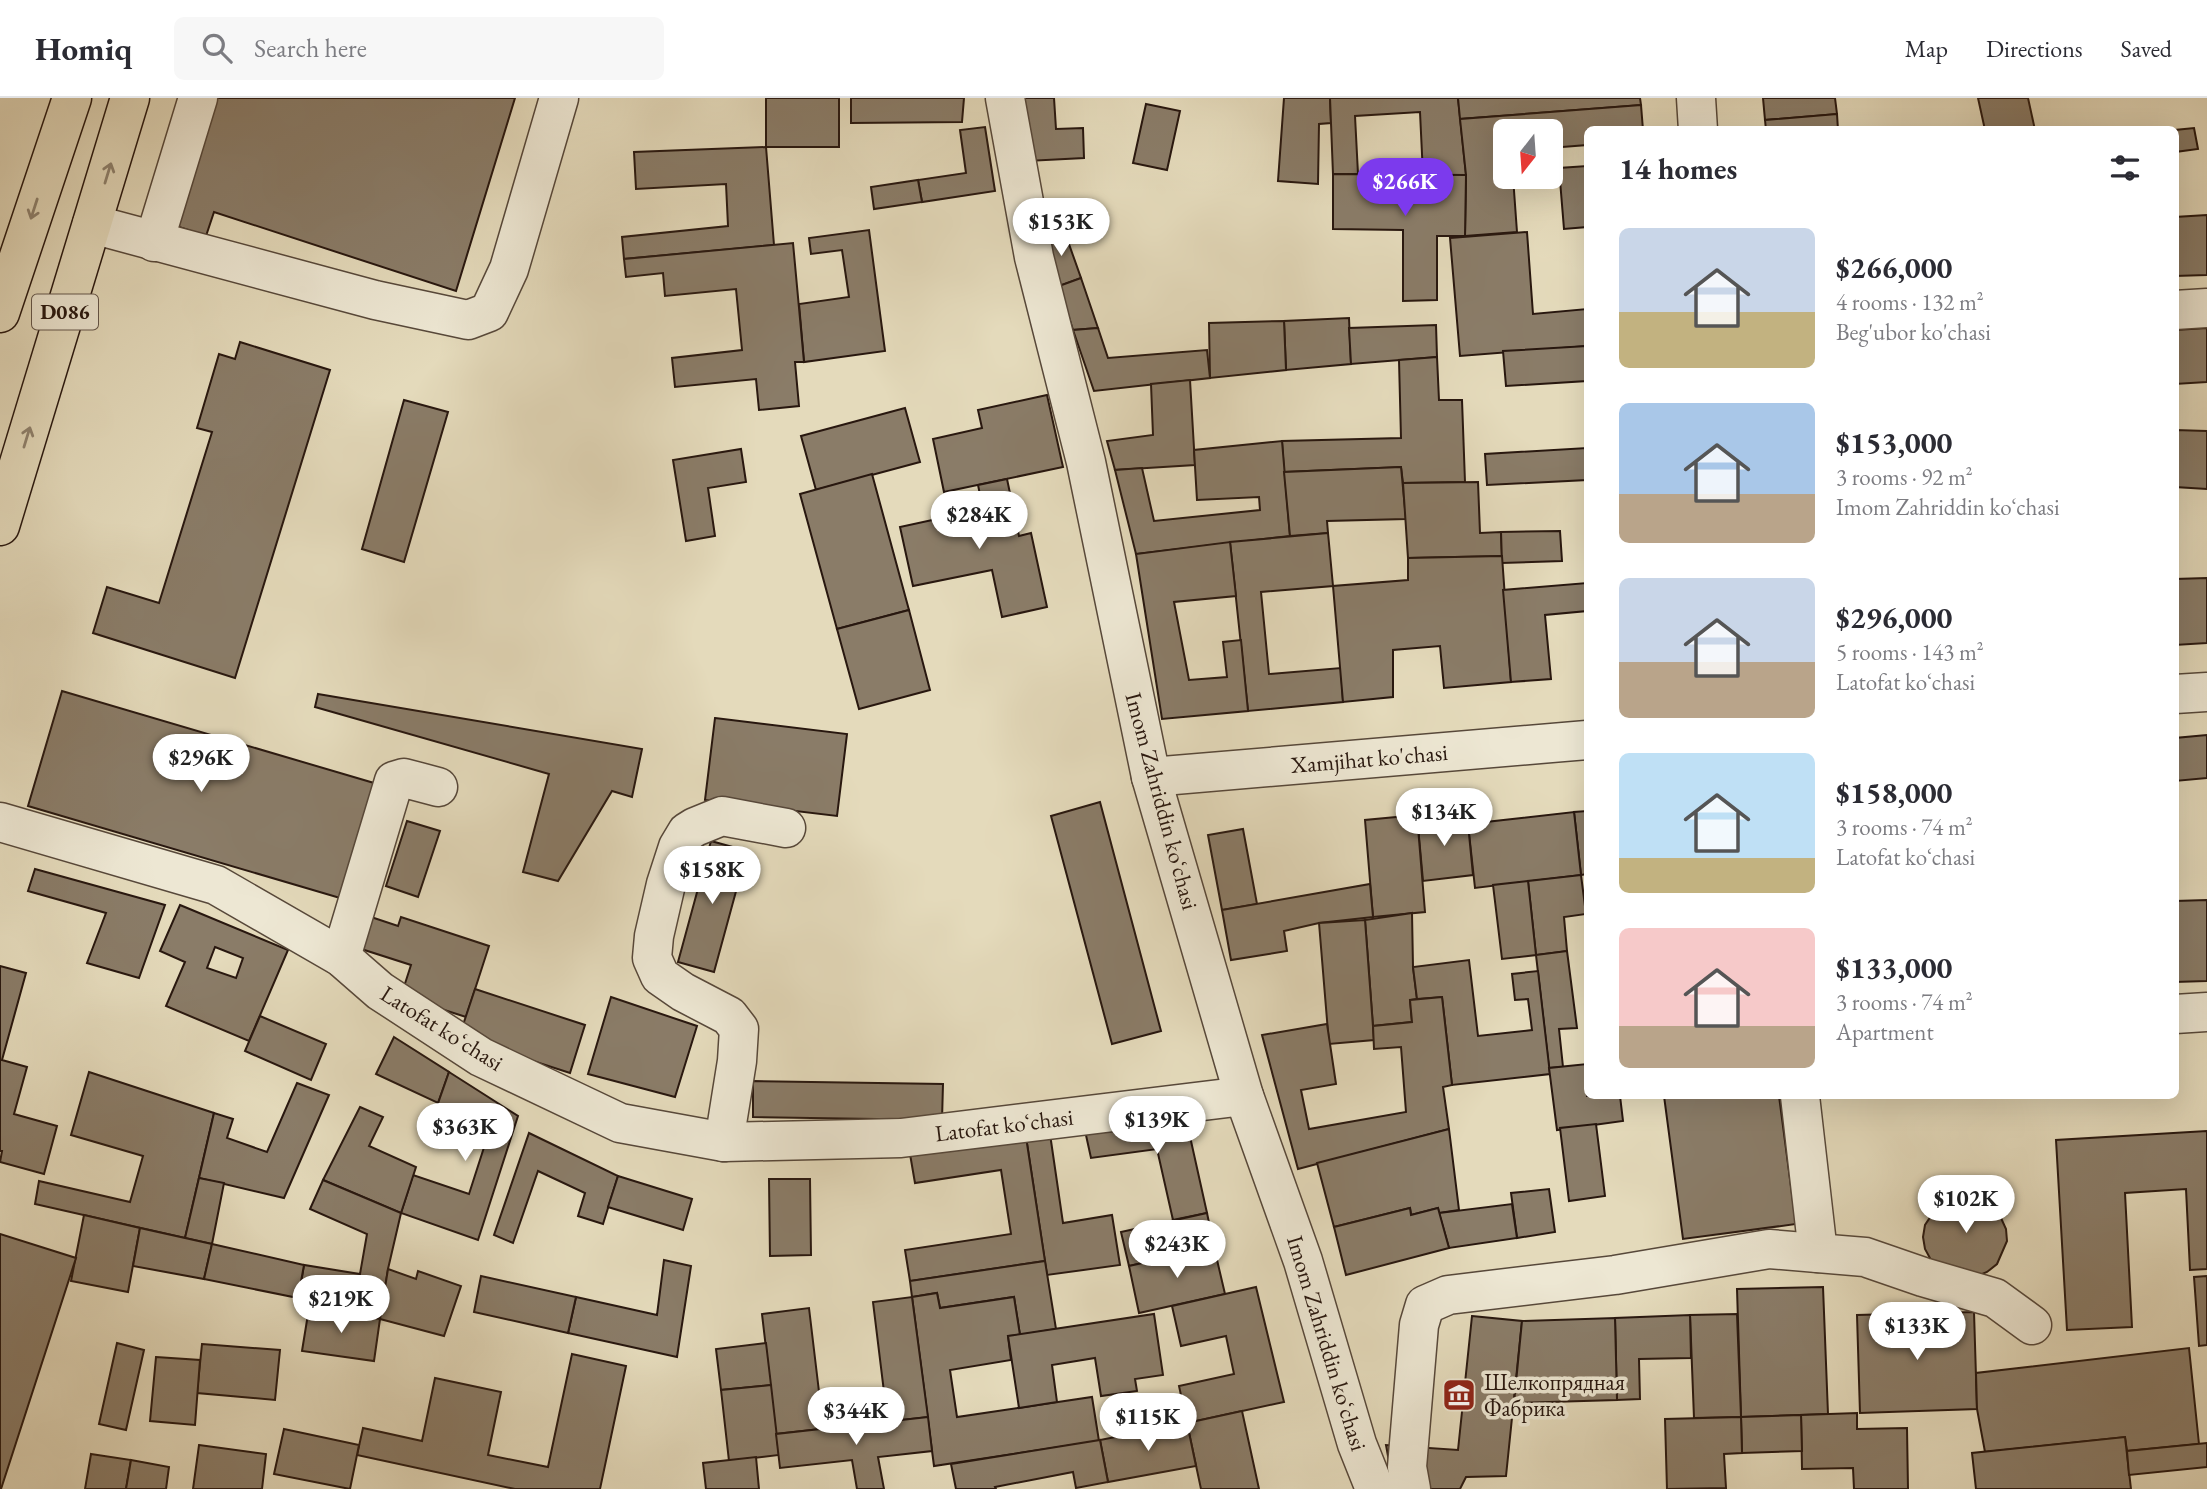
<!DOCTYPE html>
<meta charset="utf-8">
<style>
body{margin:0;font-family:"EB Garamond",serif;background:#f7f7f7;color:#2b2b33;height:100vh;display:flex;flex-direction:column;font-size:26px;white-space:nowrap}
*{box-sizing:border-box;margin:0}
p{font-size:23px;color:#7c7c81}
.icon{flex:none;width:38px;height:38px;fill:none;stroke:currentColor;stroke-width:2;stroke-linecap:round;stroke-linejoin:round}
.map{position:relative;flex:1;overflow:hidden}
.drawer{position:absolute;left:1584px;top:28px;width:595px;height:973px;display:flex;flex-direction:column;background:#fff;border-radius:10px;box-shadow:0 7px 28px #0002}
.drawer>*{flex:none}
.needle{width:46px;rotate:197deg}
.tools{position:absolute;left:1493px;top:21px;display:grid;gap:14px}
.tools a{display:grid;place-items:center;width:70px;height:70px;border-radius:10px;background:#fff;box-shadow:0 7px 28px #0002;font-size:35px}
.price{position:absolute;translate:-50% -60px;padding:0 16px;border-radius:24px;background:#fff;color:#222;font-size:23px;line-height:46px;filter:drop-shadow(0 2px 4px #0008)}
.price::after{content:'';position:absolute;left:50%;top:42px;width:21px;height:16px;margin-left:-10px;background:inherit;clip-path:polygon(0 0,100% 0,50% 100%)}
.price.on{background:#7c3aed;color:#fff}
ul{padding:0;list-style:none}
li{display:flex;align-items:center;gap:21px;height:175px;padding:0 35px}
li span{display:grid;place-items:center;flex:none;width:196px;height:140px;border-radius:10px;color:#555}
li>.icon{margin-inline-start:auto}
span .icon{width:84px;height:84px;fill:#fffc;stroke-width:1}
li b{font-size:30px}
h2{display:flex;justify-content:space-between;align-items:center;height:84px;padding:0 35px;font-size:30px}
header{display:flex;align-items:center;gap:42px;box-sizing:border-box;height:98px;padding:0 35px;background:#fff;border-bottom:2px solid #e1e1e2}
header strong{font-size:33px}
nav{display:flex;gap:38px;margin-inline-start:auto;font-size:24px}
.search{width:490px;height:63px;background:#f7f7f7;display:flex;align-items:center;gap:18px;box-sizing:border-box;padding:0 24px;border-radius:10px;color:#7c7c81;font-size:26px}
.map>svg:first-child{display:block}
.building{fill:#8a7c68;stroke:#28170f;stroke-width:2;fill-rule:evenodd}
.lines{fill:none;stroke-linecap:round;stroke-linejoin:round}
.minor-casing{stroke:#57483a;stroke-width:41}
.major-casing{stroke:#28170f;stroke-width:41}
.minor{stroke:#ede7d3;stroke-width:38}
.major{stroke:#e4dabb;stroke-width:38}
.oneway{stroke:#8f826e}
.labels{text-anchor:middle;stroke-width:7;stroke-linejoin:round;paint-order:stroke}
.shield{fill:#ede7d3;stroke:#63554a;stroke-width:2}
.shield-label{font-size:21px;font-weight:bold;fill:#28170f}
.street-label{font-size:23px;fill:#28170f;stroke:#ede7d3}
.poi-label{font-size:23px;fill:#28170f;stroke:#ede7d3;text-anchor:start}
</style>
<header>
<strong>Homiq</strong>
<div class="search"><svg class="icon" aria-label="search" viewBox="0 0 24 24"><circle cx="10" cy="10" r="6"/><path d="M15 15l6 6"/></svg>Search here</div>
<nav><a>Map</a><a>Directions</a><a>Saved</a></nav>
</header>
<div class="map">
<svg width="2207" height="1391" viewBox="0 0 2207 1391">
<rect width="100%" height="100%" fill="#e4dabb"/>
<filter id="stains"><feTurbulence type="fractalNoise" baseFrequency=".00286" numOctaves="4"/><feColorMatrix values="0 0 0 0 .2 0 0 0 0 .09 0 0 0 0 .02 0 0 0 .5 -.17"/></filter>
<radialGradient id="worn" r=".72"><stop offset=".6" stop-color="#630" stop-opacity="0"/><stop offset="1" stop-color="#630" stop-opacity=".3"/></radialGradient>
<!-- building -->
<g class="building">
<path d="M205,0H515L456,193L214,114L206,138L167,125Z"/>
<rect x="766" y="0" width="73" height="49"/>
<path d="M851,0H964L962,24L851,25Z"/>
<path d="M1024,0H1054L1056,31L1083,30L1084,60L1027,63Z"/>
<path d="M1284,0H1330L1331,25L1319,26L1318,86L1278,83Z"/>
<path d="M1330,0H1458L1466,77H1423L1420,14L1355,18L1358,76H1333Z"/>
<path d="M1458,0H1640L1641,7L1460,21Z"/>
<path d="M1763,0H1835L1837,16L1765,22Z"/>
<path d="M1978,0H2028L2035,32H1985Z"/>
<path d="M1146,6L1180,13L1167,72L1133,65Z"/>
<path d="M1641,7L1643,32H1587V47L1550,50V33H1505V79H1513L1517,134L1465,138L1466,77L1460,21Z"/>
<path d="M1837,16L1838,32H1766L1765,22Z"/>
<path d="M985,29L995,93L922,104L918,82L966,75L960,32Z"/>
<path d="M2194,30L2198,51L2175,54V32Z"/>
<path d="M766,49L774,147L624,161L622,139L728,128L726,86L636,91L634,54Z"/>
<path d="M1587,68V129L1564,131L1559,70Z"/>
<path d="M1333,76L1466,77L1465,138H1437V202L1403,203V132L1333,131Z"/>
<path d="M918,82L922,104L874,111L871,89Z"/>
<path d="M2207,117V177L2175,178V119Z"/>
<path d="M869,132L885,253L804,264L799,206L849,199L842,152L811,156L809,140Z"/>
<path d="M1064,132L1081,180L1059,188L1042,139Z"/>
<path d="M1527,134L1533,216L1587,211V248L1460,258L1450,140Z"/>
<path d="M793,145L804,264H795L799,308L759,312L756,281L675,289L672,260L742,252L736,191L665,198L663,175L626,179L624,161Z"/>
<path d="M1081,180L1098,230L1073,232L1059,188Z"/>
<path d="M1349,220L1351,266L1286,272L1284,223Z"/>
<path d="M1284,223L1286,272L1210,280L1209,225Z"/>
<path d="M1436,227L1437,259L1351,266L1349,230Z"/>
<path d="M1098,230L1108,260L1207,252L1210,280L1094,293L1073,232Z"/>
<path d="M2207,230V284L2175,286V232Z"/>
<path d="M240,244L330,272L235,580L93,535L107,489L159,505L212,334L197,330L219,256L235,261Z"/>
<path d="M1587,248V283L1506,288L1503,253Z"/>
<path d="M1437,259L1439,302H1462L1465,384L1403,385L1401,369L1284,374L1282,343L1401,340L1399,262Z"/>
<path d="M1190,282L1195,367L1115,372L1107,343L1153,337L1151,286Z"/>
<path d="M1047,297L1063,369L944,394L933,341L982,330L978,312Z"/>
<path d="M404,302L448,314L404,464L362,451Z"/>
<path d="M905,310L920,364L816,392L801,338Z"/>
<path d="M2175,332L2207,333V391L2175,389Z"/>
<path d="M1282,343L1290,438L1136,456L1115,372L1142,370L1154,423L1260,412L1259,399L1197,402L1194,352Z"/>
<path d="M1587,350V382L1487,387L1485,356Z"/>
<path d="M741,351L746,384L708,390L715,438L686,443L673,362Z"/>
<path d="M1401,369L1406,421L1327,423L1328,435L1290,438L1284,374Z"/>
<path d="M872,376L909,512L837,531L800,396Z"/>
<path d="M1007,381L1019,438L1031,435L1047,509L1002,519L992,472L913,488L900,429L983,411L978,387Z"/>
<path d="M1478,384L1480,435L1501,434L1502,458L1408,460L1403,385Z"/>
<path d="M1560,433L1562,463L1502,465L1501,434Z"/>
<path d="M1328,435L1333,488L1261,494L1269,576L1341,570L1343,604L1248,613L1230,444Z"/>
<path d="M1230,444L1236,498L1174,504L1189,582L1227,579L1223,544L1241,542L1248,613L1162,621L1136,456Z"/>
<path d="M1502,458L1511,584L1444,590L1440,548L1393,552V599L1343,604L1333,488L1408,482V460Z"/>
<path d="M2207,480V545L2175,547V481Z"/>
<path d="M1587,485V513L1545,517L1551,581L1511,584L1503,492Z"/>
<path d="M909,512L930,592L859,611L837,531Z"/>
<path d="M62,593L374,685L340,800L28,708Z"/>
<path d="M318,596L642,651L632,699L612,693L558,783L523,774L549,676L315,609Z"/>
<path d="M715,620L847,636L837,718L705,702Z"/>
<path d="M2207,637V680L2175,683V640Z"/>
<path d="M1100,704L1161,933L1112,946L1051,718Z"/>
<path d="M1587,713V776L1581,777L1574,714Z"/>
<path d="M1574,714L1581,777L1475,790L1468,726Z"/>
<path d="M1444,715L1445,728L1468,726L1473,777L1423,783L1417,717Z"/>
<path d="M1417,717L1425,814L1373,819L1365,722Z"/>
<path d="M407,723L440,733L418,799L386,788Z"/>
<path d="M1243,731L1257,806L1222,812L1208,737Z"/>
<path d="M711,743L747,753L714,874L678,864Z"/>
<path d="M35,771L165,807L139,880L87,865L106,815L28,793Z"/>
<path d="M1581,777L1586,816L1564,819L1567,853L1536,857L1528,783Z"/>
<path d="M1528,783L1536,857L1502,861L1493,787Z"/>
<path d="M1370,786L1373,819L1319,825L1284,833L1287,853L1231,862L1222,812Z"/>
<path d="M2207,802V883L2175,884V803Z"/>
<path d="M180,807L288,852L249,943L166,908L185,864L160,853ZM215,849L243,860L236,880L207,870Z"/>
<path d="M1412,815L1413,869L1417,901L1410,902L1412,924L1373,928L1365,822Z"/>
<path d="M362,816L398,828L401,819L489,848L466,919L401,898L411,867L352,848Z"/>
<path d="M1365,822L1374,942L1329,946L1319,825Z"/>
<path d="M1567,853L1577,930L1559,931L1563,969L1549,970L1536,857Z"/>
<path d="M1469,862L1478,938L1532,932L1528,901L1515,902L1512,876L1538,873L1550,976L1452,987L1442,899L1417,901L1413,869Z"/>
<path d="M0,868L26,875L2,962L27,969L14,1016L57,1028L44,1076L0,1064L2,1053H0Z"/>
<path d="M475,891L585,927L570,975L459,939Z"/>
<path d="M611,899L697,928L675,999L588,976Z"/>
<path d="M1442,899L1452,987L1443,989L1449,1031L1298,1071L1262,937L1327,926L1336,986L1301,992L1309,1031L1406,1014L1401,949L1374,951L1373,928L1412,924L1410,902Z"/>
<path d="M260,918L326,946L311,982L245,953Z"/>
<path d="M394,939L449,974L438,1005L376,976Z"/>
<path d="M1587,966V998H1620L1623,1023L1557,1032L1549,970Z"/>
<path d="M89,974L214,1015L185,1140L35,1106L39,1083L130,1104L143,1058L71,1037Z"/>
<path d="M449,974L518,1018L478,1142L401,1115L413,1077L469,1096L487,1040L435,1014Z"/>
<path d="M753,983L943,986L942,1022L753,1019Z"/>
<path d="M297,985L329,997L284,1100L199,1080L214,1015L233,1021L227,1040L267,1054Z"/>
<path d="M1664,998H1779L1796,1126L1683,1141Z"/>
<path d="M360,1009L383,1019L369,1048L416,1069L401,1115L323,1082Z"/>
<path d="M1185,1016L1207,1115L1173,1122L1157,1051L1091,1060L1084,1028Z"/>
<path d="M1596,1026L1605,1098L1569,1103L1560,1030Z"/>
<path d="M1449,1031L1459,1112L1439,1115L1438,1110L1411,1117L1410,1110L1334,1129L1317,1065Z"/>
<path d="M2207,1033V1171L2190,1172L2186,1091L2125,1095L2132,1229L2067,1232L2056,1042Z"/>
<path d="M529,1035L618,1078L603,1126L578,1118L585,1095L538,1073L513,1145L494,1137Z"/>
<path d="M1050,1036L1063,1125L1112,1117L1120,1167L1047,1177L1026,1039Z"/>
<path d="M1026,1039L1045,1163L910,1183L905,1152L1011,1136L1001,1072L915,1085L910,1056Z"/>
<path d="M618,1078L692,1101L683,1132L608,1109Z"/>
<path d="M199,1080L224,1085L212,1146L185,1140Z"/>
<path d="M769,1081H810L811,1157L770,1158Z"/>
<path d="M323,1082L401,1115L388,1171L380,1221L297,1209L304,1167L360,1176L367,1136L310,1111Z"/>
<path d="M1549,1091L1555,1134L1517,1140L1511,1095Z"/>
<path d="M1961,1097L1985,1102L1996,1109L2006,1131L2007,1143L1997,1166L1987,1174L1975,1179L1931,1162L1925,1151L1923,1139L1925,1127L1939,1106Z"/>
<path d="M1512,1106L1517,1140L1449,1150L1439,1115Z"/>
<path d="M1410,1110L1411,1117L1438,1110L1449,1150L1346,1177L1334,1129Z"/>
<path d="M1207,1115L1214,1149L1129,1168L1121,1134Z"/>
<path d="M84,1117L140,1130L128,1194L71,1183Z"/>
<path d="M140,1130L212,1146L204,1181L133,1168Z"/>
<path d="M0,1136L76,1160L1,1391H0Z"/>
<path d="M212,1146L304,1167L298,1200L204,1181Z"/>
<path d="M1214,1149L1225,1196L1139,1215L1129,1168Z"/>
<path d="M664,1162L691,1168L677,1259L568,1235L576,1199L657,1217Z"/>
<path d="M1045,1163L1056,1231L1020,1237L1014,1199L940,1210L937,1195L912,1199L910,1183Z"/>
<path d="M388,1171L416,1181L418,1173L461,1188L444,1238L380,1221Z"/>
<path d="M481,1178L576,1199L568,1235L474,1214Z"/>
<path d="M2207,1178V1247L2199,1248L2194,1179Z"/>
<path d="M1256,1189L1284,1304L1187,1325L1179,1288L1234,1276L1226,1238L1181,1248L1172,1208Z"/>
<path d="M1823,1189L1828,1316L1741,1319L1737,1191Z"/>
<path d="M937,1195L940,1210L1014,1199L1020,1237L1008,1238L1011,1262L950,1272L957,1319L1092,1299L1099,1343L934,1368L912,1199Z"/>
<path d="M912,1199L928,1319L776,1336L762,1216L809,1210L820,1302L884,1294L873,1204Z"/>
<path d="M309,1210L380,1221L374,1263L302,1253Z"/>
<path d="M1974,1214L1977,1311L1860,1315L1857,1217Z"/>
<path d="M1154,1216L1163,1277L1135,1281L1137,1293L1101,1298L1095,1260L1052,1267L1057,1304L1019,1310L1008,1238Z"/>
<path d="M1737,1216L1741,1319L1694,1320L1690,1217Z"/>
<path d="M1690,1217L1691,1260L1639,1261L1640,1301L1617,1302L1615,1220Z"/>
<path d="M1472,1218L1522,1223L1506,1378L1466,1379L1460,1391H1394L1386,1347L1458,1352Z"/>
<path d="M1615,1220L1617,1302L1514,1305L1522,1223Z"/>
<path d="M117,1245L144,1252L126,1332L99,1326Z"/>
<path d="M766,1245L771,1287L721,1292L716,1251Z"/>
<path d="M202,1246L280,1252L275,1302L197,1295Z"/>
<path d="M2189,1250L2199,1346L2127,1353L2125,1339L1985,1354L1977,1311L1976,1275Z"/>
<path d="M572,1256L626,1268L600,1391H515L357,1357L363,1330L422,1343L435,1280L501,1294L488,1357L548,1369Z"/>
<path d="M156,1259L200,1262L195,1327L150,1323Z"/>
<path d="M771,1287L779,1357L729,1363L721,1292Z"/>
<path d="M1242,1313L1259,1391H1201L1187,1325Z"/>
<path d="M1857,1315V1331L1907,1330L1908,1391H1854L1853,1370L1802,1371L1801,1317Z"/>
<path d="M1801,1317L1802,1353L1742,1355L1741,1319Z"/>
<path d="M928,1319L932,1353L878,1359L884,1391H857L852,1362L780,1370L776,1336Z"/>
<path d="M1741,1319L1742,1355L1724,1356L1726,1390L1667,1391L1665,1321Z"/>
<path d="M1187,1325L1196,1368L1108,1384L1100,1342Z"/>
<path d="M284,1331L359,1347L350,1391L274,1376Z"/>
<path d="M2125,1339L2131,1391H1976L1972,1355Z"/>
<path d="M1100,1342L1108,1384L1076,1390L1073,1374L995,1389L996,1391H956L951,1366Z"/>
<path d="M2207,1345V1369L2129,1377L2127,1353Z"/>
<path d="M199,1347L266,1356L262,1391H193Z"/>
<path d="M91,1356L131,1362L126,1391H85Z"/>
<path d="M756,1359L759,1391H706L703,1365Z"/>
<path d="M131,1362L169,1369L166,1391H126Z"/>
</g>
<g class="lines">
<defs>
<g id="minor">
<path d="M1005,0L1034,159L1086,364L1151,679L1244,998L1303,1163L1357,1346L1375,1391"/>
<path d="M1696,0L1698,32"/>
<path d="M92,126L375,202L468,222L489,214L509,171L559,0"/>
<path d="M154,144L198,0"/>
<path d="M2175,212L2207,210"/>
<path d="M2175,596L2207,594"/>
<path id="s1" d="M1151,679L1587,642"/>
<path d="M0,724L216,787L341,859L380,893L481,959L620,1025L724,1044L901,1040L1244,998"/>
<path d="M341,859L394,683L404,680L438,689"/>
<path d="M2175,916L2207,914"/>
<path d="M1800,998L1818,1155"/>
<path d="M724,1044L737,963L739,931L729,918L683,894L660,878L652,860L654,838L666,786L678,749L687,734L695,729L722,718L786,730"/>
<path d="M1411,1391L1407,1369L1419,1227L1425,1207L1448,1197L1615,1177L1769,1151L1865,1159L1923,1179L1995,1200L2032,1227"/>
</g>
<g id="major">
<path d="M0,215L72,0"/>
<path d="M0,428L130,0"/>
</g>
</defs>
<!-- minor casing -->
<use href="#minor" class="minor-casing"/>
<!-- major casing -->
<use href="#major" class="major-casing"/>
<!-- minor -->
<use href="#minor" class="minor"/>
<!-- major -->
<use href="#major" class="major"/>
</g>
<!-- one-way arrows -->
<defs><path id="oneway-shaft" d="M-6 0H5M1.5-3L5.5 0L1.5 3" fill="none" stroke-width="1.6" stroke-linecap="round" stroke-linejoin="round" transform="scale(1.75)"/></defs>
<g class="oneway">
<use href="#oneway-shaft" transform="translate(108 75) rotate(-73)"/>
<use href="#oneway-shaft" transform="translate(34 111) rotate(108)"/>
<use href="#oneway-shaft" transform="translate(27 339) rotate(-73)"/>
</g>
<!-- icons -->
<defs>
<symbol id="museum-square" viewBox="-11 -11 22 22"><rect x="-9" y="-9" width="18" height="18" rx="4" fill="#8f2418" stroke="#ede7d3"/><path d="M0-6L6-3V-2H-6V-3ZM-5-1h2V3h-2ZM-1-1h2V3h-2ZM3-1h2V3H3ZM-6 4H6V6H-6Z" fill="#fff"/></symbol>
</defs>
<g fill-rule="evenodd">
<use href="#museum-square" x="1440" y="1278" width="38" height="38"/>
</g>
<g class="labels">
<!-- shield labels -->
<rect class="shield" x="32" y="196.5" width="66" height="35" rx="5"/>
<g class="shield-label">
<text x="65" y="221">D086</text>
</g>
<!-- street labels -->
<g class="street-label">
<text dy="8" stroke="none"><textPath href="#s1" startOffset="219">Xamjihat ko'chasi</textPath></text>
<text transform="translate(1162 703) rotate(75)" y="8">Imom Zahriddin koʻchasi</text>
<text transform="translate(442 930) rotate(32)" y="8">Latofat koʻchasi</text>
<text transform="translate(1004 1027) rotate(-7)" y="8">Latofat koʻchasi</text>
<text transform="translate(1327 1245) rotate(73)" y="8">Imom Zahriddin koʻchasi</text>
</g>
<!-- poi labels -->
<g class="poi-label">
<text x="1484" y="1292">Шелкопрядная<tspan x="1484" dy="26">Фабрика</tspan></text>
</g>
</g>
<rect width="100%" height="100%" filter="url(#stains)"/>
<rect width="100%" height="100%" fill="url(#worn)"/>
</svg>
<div class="tools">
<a><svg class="needle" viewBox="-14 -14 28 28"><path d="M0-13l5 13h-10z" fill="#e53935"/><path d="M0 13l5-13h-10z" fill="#7c7c81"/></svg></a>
</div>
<b class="price on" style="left:1405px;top:120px">$266K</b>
<b class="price" style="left:1061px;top:160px">$153K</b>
<b class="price" style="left:979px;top:453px">$284K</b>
<b class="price" style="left:201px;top:696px">$296K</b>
<b class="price" style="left:1444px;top:750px">$134K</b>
<b class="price" style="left:712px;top:808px">$158K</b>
<b class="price" style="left:1157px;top:1058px">$139K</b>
<b class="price" style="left:465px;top:1065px">$363K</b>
<b class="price" style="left:1966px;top:1137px">$102K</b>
<b class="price" style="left:1177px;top:1182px">$243K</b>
<b class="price" style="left:341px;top:1237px">$219K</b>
<b class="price" style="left:1917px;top:1264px">$133K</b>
<b class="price" style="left:856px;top:1349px">$344K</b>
<b class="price" style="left:1148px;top:1355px">$115K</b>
<section class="drawer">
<h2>14 homes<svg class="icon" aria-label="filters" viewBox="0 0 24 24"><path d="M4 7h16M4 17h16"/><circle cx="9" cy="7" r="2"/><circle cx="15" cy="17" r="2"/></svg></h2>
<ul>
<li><span style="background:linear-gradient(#c9d6e8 60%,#c2b280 0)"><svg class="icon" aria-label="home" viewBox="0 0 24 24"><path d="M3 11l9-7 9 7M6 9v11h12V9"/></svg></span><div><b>$266,000</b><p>4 rooms · 132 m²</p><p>Beg'ubor ko'chasi</p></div></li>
<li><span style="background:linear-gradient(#a9c7e8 65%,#b9a48a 0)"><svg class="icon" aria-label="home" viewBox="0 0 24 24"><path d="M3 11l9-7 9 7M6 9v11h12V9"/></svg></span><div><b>$153,000</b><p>3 rooms · 92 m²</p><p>Imom Zahriddin koʻchasi</p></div></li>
<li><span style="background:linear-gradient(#c9d6e8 60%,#b9a48a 0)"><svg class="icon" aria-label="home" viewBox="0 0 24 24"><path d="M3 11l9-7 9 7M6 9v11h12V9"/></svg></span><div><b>$296,000</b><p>5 rooms · 143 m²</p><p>Latofat koʻchasi</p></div></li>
<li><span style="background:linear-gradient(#bfe0f5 75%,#c2b280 0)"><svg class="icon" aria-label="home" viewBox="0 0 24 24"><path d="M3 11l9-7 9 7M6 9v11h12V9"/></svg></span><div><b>$158,000</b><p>3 rooms · 74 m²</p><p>Latofat koʻchasi</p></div></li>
<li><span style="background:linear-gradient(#f6c9c9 70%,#b9a48a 0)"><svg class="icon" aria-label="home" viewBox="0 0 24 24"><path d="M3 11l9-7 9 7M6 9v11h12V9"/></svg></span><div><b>$133,000</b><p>3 rooms · 74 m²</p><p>Apartment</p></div></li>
</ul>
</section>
</div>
